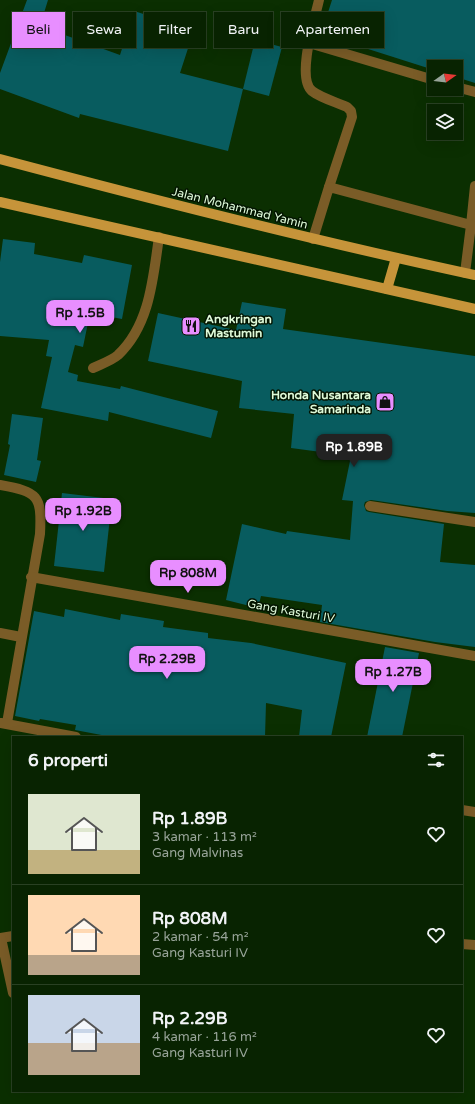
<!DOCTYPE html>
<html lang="id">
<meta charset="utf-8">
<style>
body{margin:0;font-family:"Varela Round",sans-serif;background:#162f10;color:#f1f3f6;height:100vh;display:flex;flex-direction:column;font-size:15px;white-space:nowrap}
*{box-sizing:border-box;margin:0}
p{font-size:13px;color:#98a499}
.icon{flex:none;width:22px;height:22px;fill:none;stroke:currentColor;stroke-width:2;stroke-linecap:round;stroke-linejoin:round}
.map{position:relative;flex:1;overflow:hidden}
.panel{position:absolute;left:12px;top:736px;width:451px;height:356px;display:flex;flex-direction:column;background:#082301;border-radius:0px;box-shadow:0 4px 16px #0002,0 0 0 1px #294023}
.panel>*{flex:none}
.guide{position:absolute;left:12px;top:12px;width:451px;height:36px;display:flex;gap:8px}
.needle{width:26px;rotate:76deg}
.controls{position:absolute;left:427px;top:60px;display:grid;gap:8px}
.controls a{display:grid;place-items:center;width:36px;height:36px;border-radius:0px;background:#082301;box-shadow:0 4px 16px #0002,0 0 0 1px #294023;font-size:20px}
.price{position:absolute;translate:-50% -34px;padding:0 9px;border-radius:8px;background:#e88eff;color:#111;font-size:13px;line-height:26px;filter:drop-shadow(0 1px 2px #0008)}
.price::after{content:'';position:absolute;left:50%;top:24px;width:12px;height:9px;margin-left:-6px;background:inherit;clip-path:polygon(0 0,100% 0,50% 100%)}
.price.active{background:#222;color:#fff}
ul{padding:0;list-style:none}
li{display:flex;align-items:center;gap:12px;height:100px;padding:0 16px}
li+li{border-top:1px solid #294023}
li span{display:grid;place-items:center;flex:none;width:112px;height:80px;border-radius:0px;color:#555}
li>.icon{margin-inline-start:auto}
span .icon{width:48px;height:48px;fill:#fffc;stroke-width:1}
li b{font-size:17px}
h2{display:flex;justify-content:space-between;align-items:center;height:48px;padding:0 16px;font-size:17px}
.pill{padding:0 14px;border-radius:0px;background:#082301;box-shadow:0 4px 16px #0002,0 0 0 1px #294023;font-size:14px;line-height:36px}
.pill.active{background:#e88eff;color:#111}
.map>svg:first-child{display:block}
.building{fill:#085c5f}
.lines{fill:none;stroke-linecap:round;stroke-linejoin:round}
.lane{stroke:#7a5c27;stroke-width:10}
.street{stroke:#7a5c27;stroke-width:10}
.primary{stroke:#c6943a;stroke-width:10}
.labels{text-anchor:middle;stroke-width:3;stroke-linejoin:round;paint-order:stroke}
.street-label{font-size:12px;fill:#dffad9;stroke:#031400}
.poi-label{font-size:12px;font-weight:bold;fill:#dffad9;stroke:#031400;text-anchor:start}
</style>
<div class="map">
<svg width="475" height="1104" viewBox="0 0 475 1104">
<rect width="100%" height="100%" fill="#0b2f01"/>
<!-- building -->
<g class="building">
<path d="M27,0H48L40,26L120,55L134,11L194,30L180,73L243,89L228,151L80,114L79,118L0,89V73Z"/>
<path d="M332,0H475V83L456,77V67H434V70L321,34Z"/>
<path d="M255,40L282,47L269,96L243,89Z"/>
<path d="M3,239L35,243L34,254L82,263L84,255L132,265L122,319L90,313L83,347L75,345L68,372L78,375L77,381L120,389L121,386L218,411L211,438L109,412L108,421L41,408L52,357L46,356L49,340L0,336V262Z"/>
<path d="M242,302L286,309L283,329L475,356V513L447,511L371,500L365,502L364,505L366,511L369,512L444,524L440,562L475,565V647L435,642L320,622L322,605L261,596L258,608L226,600L242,524L286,534L287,531L350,540L353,501L342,500L351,456L291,448L294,414L239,408L242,381L148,361L158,313L236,330Z"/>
<path d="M12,414L43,418L37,460L41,461L36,482L4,475L10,445L8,444Z"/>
<path d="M62,493L112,499L104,572L54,566Z"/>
<path d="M65,609L120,620L121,614L164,621L163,627L208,633V638L251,643L346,663L331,737H299L302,710L266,703L265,737H112L75,730L76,725L40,719L39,721L15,716L34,611L64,617Z"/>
<path d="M385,647L419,653L402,737H367Z"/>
</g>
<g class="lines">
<!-- lane -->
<g class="lane">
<path d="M319,0C315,18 296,78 312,91C321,98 336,102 347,107L351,111L352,117L329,187"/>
<path d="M309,43L434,80"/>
<path d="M456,87L475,92"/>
<path d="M471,225L475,186"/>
<path d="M313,239L329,187L471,225L465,273"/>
</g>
<!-- street -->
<g class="street">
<path d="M93,368C101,364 111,361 118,355C150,325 153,278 159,237"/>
<path d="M0,485C38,492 42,495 40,534L7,723"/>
<path d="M370,506L475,522"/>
<path d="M31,577L475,656"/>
<path d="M0,633L21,637"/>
<path d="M1,723L76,737"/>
<path d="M462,810L475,812"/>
<path d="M0,938L13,936"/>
<path d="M1,938L13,993"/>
<path d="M462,944L475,945"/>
</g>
<!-- primary -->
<g class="primary">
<path d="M0,159C158,201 315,241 475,275"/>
<path d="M0,202L475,309"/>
<path d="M387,289L396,258"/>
</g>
</g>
<!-- icons -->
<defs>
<symbol id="restaurant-square" viewBox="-11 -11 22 22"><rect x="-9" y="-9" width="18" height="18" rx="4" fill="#e88eff" stroke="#031400"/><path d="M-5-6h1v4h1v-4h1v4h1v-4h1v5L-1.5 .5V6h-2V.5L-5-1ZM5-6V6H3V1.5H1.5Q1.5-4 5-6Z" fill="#111"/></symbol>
<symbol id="shop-square" viewBox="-11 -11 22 22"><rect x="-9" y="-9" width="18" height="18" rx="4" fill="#e88eff" stroke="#031400"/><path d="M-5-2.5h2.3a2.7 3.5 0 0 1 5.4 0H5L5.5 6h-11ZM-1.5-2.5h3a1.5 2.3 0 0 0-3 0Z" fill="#111"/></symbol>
</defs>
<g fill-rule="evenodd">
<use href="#restaurant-square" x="180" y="315" width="22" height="22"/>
<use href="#shop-square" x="374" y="391" width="22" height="22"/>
</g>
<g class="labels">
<!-- street labels -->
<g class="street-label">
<text transform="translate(240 208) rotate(14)" y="4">Jalan Mohammad Yamin</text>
<text transform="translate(291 611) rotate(10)" y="4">Gang Kasturi IV</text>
</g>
<!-- poi labels -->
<g class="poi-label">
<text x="205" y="323">Angkringan<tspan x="205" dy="14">Mastumin</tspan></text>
<text x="371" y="399" text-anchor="end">Honda Nusantara<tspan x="371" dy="14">Samarinda</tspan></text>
</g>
</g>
</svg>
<div class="controls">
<a><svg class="needle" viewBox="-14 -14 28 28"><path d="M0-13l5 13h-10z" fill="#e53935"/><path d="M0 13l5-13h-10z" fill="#98a499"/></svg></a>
<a><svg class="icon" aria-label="layers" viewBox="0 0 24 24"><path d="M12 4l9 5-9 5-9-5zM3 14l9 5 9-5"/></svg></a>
</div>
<b class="price" style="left:80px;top:334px">Rp 1.5B</b>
<b class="price active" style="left:354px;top:468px">Rp 1.89B</b>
<b class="price" style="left:83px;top:532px">Rp 1.92B</b>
<b class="price" style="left:188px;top:594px">Rp 808M</b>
<b class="price" style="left:167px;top:680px">Rp 2.29B</b>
<b class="price" style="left:393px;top:693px">Rp 1.27B</b>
<div class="guide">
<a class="pill active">Beli</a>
<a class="pill">Sewa</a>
<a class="pill">Filter</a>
<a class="pill">Baru</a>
<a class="pill">Apartemen</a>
</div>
<section class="panel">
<h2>6 properti<svg class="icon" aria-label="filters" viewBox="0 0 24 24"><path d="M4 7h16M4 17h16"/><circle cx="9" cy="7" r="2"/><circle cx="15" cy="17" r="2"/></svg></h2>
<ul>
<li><span style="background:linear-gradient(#dfe7d0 70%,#c2b280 0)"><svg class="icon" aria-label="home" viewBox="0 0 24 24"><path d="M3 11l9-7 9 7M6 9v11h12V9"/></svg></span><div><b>Rp 1.89B</b><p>3 kamar · 113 m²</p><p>Gang Malvinas</p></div><svg class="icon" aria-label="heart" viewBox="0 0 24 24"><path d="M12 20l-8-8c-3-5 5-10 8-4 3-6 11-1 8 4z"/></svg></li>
<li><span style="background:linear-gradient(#ffd9b3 75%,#b9a48a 0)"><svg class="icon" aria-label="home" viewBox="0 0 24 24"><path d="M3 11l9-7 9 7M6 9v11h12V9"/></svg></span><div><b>Rp 808M</b><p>2 kamar · 54 m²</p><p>Gang Kasturi IV</p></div><svg class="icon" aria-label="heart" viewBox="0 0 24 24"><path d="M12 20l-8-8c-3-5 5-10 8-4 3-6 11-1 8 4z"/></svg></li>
<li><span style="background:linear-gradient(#c9d6e8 60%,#b9a48a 0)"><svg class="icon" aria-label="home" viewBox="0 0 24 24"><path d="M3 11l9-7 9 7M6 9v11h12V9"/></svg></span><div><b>Rp 2.29B</b><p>4 kamar · 116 m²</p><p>Gang Kasturi IV</p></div><svg class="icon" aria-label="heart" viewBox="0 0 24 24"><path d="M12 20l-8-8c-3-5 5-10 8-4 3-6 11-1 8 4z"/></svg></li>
</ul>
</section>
</div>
